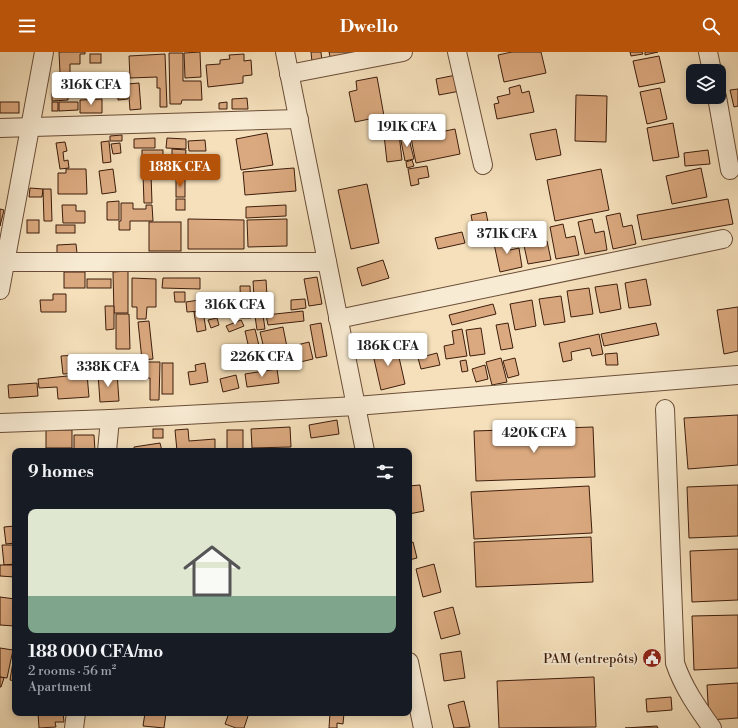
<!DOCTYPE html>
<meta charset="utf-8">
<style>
body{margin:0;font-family:"Libre Bodoni",serif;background:#242831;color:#f1f3f6;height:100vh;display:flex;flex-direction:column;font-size:15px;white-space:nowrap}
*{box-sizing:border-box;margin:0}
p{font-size:13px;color:#9ea1a6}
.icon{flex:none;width:22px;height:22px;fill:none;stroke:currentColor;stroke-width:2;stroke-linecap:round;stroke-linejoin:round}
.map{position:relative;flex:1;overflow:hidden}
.sheet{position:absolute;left:12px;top:396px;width:400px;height:268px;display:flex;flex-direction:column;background:#171b24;border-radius:8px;box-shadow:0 2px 10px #0003}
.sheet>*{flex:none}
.buttons{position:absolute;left:686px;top:12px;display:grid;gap:8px}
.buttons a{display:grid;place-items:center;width:40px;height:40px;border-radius:8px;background:#171b24;box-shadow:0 2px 10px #0003;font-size:20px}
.price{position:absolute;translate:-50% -34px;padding:0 9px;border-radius:4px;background:#fff;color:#222;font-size:13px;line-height:26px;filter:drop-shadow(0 1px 2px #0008)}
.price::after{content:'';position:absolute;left:50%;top:24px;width:12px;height:9px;margin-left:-6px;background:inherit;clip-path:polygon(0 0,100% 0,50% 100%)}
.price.current{background:#b45309;color:#fff}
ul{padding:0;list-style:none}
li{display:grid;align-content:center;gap:8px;height:212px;padding:0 16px}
li span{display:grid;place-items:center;height:124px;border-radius:8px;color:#555}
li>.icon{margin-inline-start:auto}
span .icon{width:72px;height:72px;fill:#fffc;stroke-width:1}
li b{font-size:17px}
h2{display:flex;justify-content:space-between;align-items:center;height:48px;padding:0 16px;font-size:17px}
header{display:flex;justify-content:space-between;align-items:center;height:52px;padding:0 16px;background:#b45309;color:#fff;font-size:18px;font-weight:700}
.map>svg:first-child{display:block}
.building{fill:#dba97f;stroke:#3d1d0c}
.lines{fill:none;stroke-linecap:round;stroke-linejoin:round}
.minor-casing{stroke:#6b4e38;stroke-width:20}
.minor{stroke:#f8ebd3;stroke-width:18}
.labels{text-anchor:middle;stroke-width:3.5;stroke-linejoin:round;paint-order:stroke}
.poi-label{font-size:13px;fill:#3d1d0c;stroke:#f8ebd3;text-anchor:end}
</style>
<header><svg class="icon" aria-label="menu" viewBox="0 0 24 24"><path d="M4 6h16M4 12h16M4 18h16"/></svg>Dwello<svg class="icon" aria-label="search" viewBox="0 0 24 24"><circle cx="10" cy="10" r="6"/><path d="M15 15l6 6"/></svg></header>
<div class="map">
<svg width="738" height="676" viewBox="0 0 738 676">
<rect width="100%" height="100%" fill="#f5e0bb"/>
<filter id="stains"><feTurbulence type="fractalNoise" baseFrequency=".005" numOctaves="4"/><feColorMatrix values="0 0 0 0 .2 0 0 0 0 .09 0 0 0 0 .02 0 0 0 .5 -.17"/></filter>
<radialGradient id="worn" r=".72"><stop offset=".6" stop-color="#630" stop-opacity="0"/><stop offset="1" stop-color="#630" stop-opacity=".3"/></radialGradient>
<!-- building -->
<g class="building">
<path d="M59,0H85V2H80V12H70V21H60Z"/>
<path d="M200,0L201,25L185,26L184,1Z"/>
<path d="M311,0H321L322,9L312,10Z"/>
<path d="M329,0H358L331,9Z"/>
<path d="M512,0H541L546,21L504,30L498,3Z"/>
<path d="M630,0H642L643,2L631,4Z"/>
<path d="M645,0H658L645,3Z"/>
<path d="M169,1H183V29H201L202,48H182L181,52H170Z"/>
<rect x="90" y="2" width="11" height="9"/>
<path d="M165,2L167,55H160V36H157V25L130,26L129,4Z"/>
<path d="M244,2V9L251,8L252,23L243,24V31L208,35L206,13L220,12V8L230,7L229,3Z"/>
<path d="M659,4L665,30L639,35L633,9Z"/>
<path d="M456,23L460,39L439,43L436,27Z"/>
<path d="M377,25L384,64L355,70L349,40L357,38L356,29Z"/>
<path d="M127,28L128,47L118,48V41L105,42L104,34L118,33V29Z"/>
<path d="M139,31L141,57L130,58L128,32Z"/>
<path d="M520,33L522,41L529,39L534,60L497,67L494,52L499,51L497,45L510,42L509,36Z"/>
<path d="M660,36L667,67L647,72L640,40Z"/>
<path d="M738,37V54L734,55L730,38Z"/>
<path d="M68,40V48L52,49V41Z"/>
<path d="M576,43L607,44L606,90L575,89Z"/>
<path d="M247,46L248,57H232V47Z"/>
<path d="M102,47V61H80V48Z"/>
<rect x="0" y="50" width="19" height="11"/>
<rect x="52" y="50" width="6" height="9"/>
<path d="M59,50H78V58L59,59Z"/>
<path d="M227,50V57H219V51Z"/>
<path d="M673,71L679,105L653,109L647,76Z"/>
<path d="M398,73L402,108L387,110L383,74Z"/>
<path d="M455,77L460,102L416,111L411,86Z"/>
<path d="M556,77L561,103L536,108L530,82Z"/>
<path d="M267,81L273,113L241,118L236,87Z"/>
<path d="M122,83V89H110V84Z"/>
<path d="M408,83L414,107L405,109L400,84Z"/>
<path d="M155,86V96H134V87Z"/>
<path d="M167,86L186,87V97L166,96Z"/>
<path d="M205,88L206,99H189L188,89Z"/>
<path d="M109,89L111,110L103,111L101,90Z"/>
<path d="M65,90L67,99L63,100L64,109L68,108L69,116L60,117L56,91Z"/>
<path d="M120,91L121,101L113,102L111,92Z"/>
<path d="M172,97L186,98L185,111H172Z"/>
<rect x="142" y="98" width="21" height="11"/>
<path d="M708,98L710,112L685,114L684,101Z"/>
<path d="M412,108L414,114L407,116L406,110Z"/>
<path d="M153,114L185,115V125L153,124Z"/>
<path d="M427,114L429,125L418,127L419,132L411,134L408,117Z"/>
<path d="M294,116L296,139L245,143L243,120Z"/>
<path d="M701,116L707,145L672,152L666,124Z"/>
<path d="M66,117H86L87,142H58V121H66Z"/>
<path d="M113,117L116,140L102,142L99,119Z"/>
<path d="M601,117L609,158L555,169L547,128Z"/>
<path d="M143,122H151L152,151H144Z"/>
<rect x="176" y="126" width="9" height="19"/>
<path d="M367,132L379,191L351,197L338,138Z"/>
<path d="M30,136L43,137L42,145H29Z"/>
<path d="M43,137H51L52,169H44Z"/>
<rect x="176" y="147" width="9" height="11"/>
<path d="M728,147L733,172L642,188L637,163Z"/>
<path d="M119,149V168H107V150Z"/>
<path d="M121,151H133V157H146V153H152L153,169H130V178H119V169H121Z"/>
<path d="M62,153H76V159H85V171H63Z"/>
<path d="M286,153V164L246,166V155Z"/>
<path d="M0,157L4,158L0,174Z"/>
<path d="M486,160L491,186L476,189L471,163Z"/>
<path d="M620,161L623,175L632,173L636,192L613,197L606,164Z"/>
<path d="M188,167L244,168V197H188Z"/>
<path d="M287,167V194L248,195L247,168Z"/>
<path d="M592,167L595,181L604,179L607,198L585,202L578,170Z"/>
<rect x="27" y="168" width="12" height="13"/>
<rect x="149" y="170" width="32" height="29"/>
<path d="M508,170L510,181L492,185L490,173Z"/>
<path d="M563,172L566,186L575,184L579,203L556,207L550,175Z"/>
<rect x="56" y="173" width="19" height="8"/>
<path d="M535,177L538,191L547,189L551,208L528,212L521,180Z"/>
<path d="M462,180L465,191L438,197L435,186Z"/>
<path d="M507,184L510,198L519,196L522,215L500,220L493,187Z"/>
<path d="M76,192L77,201L57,202V193Z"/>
<path d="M383,208L389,226L362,234L357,216Z"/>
<path d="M128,219V261H114L113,220Z"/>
<rect x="64" y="220" width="21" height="16"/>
<path d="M317,225L322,252L309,254L304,227Z"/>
<path d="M132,226L156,227V255H147L146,267H137V255H132Z"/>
<path d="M163,226H200V237L162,236Z"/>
<rect x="87" y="227" width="24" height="9"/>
<path d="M646,227L651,253L629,256L625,231Z"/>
<path d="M266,228L268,260L255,261L253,229Z"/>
<path d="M617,232L621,257L600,261L595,235Z"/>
<path d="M240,234H250L251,266H241Z"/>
<path d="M589,236L593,262L571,265L567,239Z"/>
<path d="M174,240H185V250H175Z"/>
<path d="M53,242H66V260H41L40,248H53Z"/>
<path d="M561,244L565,270L544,273L539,247Z"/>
<path d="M305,247L306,256L291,258V248Z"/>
<path d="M199,248L200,259L187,260L186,250Z"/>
<path d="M532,248L536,274L515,278L510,252Z"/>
<path d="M493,252L496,262L452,273L449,263Z"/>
<path d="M105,254H114V277L106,278Z"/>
<path d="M738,255V299L724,302L717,258Z"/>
<path d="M203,259L206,278L197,280L194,260Z"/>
<path d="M303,259L304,269L268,273L266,263Z"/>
<path d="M116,262H129L130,297H116Z"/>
<path d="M263,263L265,277L257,278L255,264Z"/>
<path d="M217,266L219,273L211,276L208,268Z"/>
<path d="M241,268L244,274L229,280L226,274Z"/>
<path d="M149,269L153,307L142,308L138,270Z"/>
<path d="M321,271L327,304L316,306L310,273Z"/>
<path d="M508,271L513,296L501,298L496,273Z"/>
<path d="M656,271L659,283L604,294L601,282Z"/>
<path d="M283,275L288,300L266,305L260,280Z"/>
<path d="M481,276L485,302L470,304L466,278Z"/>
<path d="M255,277L260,298L250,301L245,279Z"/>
<path d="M462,277L467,304L446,307L444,294L454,292L452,279Z"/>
<path d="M599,282L603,302L592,304L590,296L571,300L572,308L563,310L559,291Z"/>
<path d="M309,290L313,307L279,315L276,305L299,299L297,293Z"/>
<path d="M396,292L405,332L381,338L372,298Z"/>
<path d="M437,301L440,313L421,317L418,306Z"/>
<path d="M617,301L618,313H606L605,302Z"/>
<path d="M78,303L80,321L63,322L61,304Z"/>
<rect x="125" y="304" width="11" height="16"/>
<path d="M501,306L507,330L492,333L486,310Z"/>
<path d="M515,306L519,323L508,326L503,309Z"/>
<path d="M466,308L468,319L462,320L460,309Z"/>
<path d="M140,310H160L159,348H150V326H140Z"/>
<rect x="162" y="311" width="11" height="31"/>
<path d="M205,311L208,330L190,333L188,320L196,319L195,313Z"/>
<path d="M485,313L488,327L476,330L472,317Z"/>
<path d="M277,317L279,331L247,335L245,322Z"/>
<path d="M117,321L119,349L100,350L98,322Z"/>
<path d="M87,322L89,345L58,347L57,335L39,336L38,327Z"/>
<path d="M236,323L239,336L223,340L220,327Z"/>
<path d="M37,331L38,344L9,346L8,333Z"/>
<path d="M738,363V413L688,417L684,366Z"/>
<path d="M337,368L339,382L311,386L309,373Z"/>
<path d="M290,375L291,395L252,396L251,377Z"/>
<path d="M593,375L595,425L476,429L474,379Z"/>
<rect x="153" y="377" width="10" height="9"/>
<path d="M188,377L189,389L215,387V399H177L175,378Z"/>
<rect x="46" y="378" width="26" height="18"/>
<rect x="227" y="378" width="16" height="20"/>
<path d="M74,383H94L95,399H74Z"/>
<path d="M160,391L162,399H134V395Z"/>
<path d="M420,433L424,459L409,462V434Z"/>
<path d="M738,433V484L689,486L687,435Z"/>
<path d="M589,434L592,481L474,487L471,440Z"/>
<path d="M15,474V491L6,492L4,475Z"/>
<path d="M591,485L593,530L476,535L474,490Z"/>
<path d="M413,490L417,506L409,508V491Z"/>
<path d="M2,493H15V512L4,513Z"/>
<path d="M738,497V548L692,550L690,499Z"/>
<path d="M434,512L441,540L423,545L416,517Z"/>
<path d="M0,513H15V525L0,524Z"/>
<path d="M0,545L15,547V574L0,573Z"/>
<path d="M453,555L460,582L441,587L434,560Z"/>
<path d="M738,563V616L694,618L692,564Z"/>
<path d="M0,596L13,598L7,626L0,625Z"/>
<path d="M461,599L465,626L444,629L440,602Z"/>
<path d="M13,610H15V629L10,628Z"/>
<path d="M0,625L4,626L1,635H0Z"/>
<path d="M594,625L596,675L499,676L497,629Z"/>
<path d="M738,631V666L709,668L707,633Z"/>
<path d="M671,645L672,658L647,660L646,647Z"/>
<path d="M464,649L470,675L454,676L448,653Z"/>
<path d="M38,661H63L64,670H55L56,675L39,676Z"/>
<path d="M145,661H166L164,676L143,674Z"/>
<path d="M229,661H249L244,676H236L225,672Z"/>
<path d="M330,661H344L343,672L337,671V676H329Z"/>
<path d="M657,674L658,676H625Z"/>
</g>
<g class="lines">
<defs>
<g id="minor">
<path d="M285,0L365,399"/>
<path d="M457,0L483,113"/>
<path d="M708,0L712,19"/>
<path d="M289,22L403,0"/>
<path d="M717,45L730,118"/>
<path d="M0,76L299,67"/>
<path d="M0,210H327"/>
<path d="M0,238L44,0"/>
<path d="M338,267L723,187"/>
<path d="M665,357L675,611C683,635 697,655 712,676"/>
<path d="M0,371L110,367L356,354L738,323"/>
<path d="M107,399L110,367"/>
<path d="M409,610L423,676"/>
<path d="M74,676L76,661"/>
</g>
</defs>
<!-- minor casing -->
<use href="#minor" class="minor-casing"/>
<!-- minor -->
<use href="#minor" class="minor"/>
</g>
<!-- icons -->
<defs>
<symbol id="civic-disc" viewBox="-11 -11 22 22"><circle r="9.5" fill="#8f2418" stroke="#f8ebd3"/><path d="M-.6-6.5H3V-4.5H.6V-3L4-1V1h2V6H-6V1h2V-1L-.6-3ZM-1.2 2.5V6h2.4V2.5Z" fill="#fff"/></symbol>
</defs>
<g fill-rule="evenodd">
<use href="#civic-disc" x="641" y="595" width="22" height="22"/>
</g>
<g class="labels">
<!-- poi labels -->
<g class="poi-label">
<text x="638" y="611">PAM (entrepôts)</text>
</g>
</g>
<rect width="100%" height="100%" filter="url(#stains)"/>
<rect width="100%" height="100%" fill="url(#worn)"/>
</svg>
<div class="buttons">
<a><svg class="icon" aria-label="layers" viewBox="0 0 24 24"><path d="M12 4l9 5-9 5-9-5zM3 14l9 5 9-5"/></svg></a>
</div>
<b class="price" style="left:91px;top:54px">316K CFA</b>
<b class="price" style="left:407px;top:96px">191K CFA</b>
<b class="price current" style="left:180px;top:136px">188K CFA</b>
<b class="price" style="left:507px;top:203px">371K CFA</b>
<b class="price" style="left:235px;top:274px">316K CFA</b>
<b class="price" style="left:388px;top:315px">186K CFA</b>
<b class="price" style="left:262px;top:326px">226K CFA</b>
<b class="price" style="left:108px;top:336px">338K CFA</b>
<b class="price" style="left:534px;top:402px">420K CFA</b>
<section class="sheet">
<h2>9 homes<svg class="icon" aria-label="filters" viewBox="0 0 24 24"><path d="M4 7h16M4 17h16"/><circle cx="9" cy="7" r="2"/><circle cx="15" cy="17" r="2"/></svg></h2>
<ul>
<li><span style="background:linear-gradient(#dfe7d0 70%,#7fa58c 0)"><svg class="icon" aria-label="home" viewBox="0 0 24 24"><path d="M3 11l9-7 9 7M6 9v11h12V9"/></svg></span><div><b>188 000 CFA/mo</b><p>2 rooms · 56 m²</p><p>Apartment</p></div></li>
</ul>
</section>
</div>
